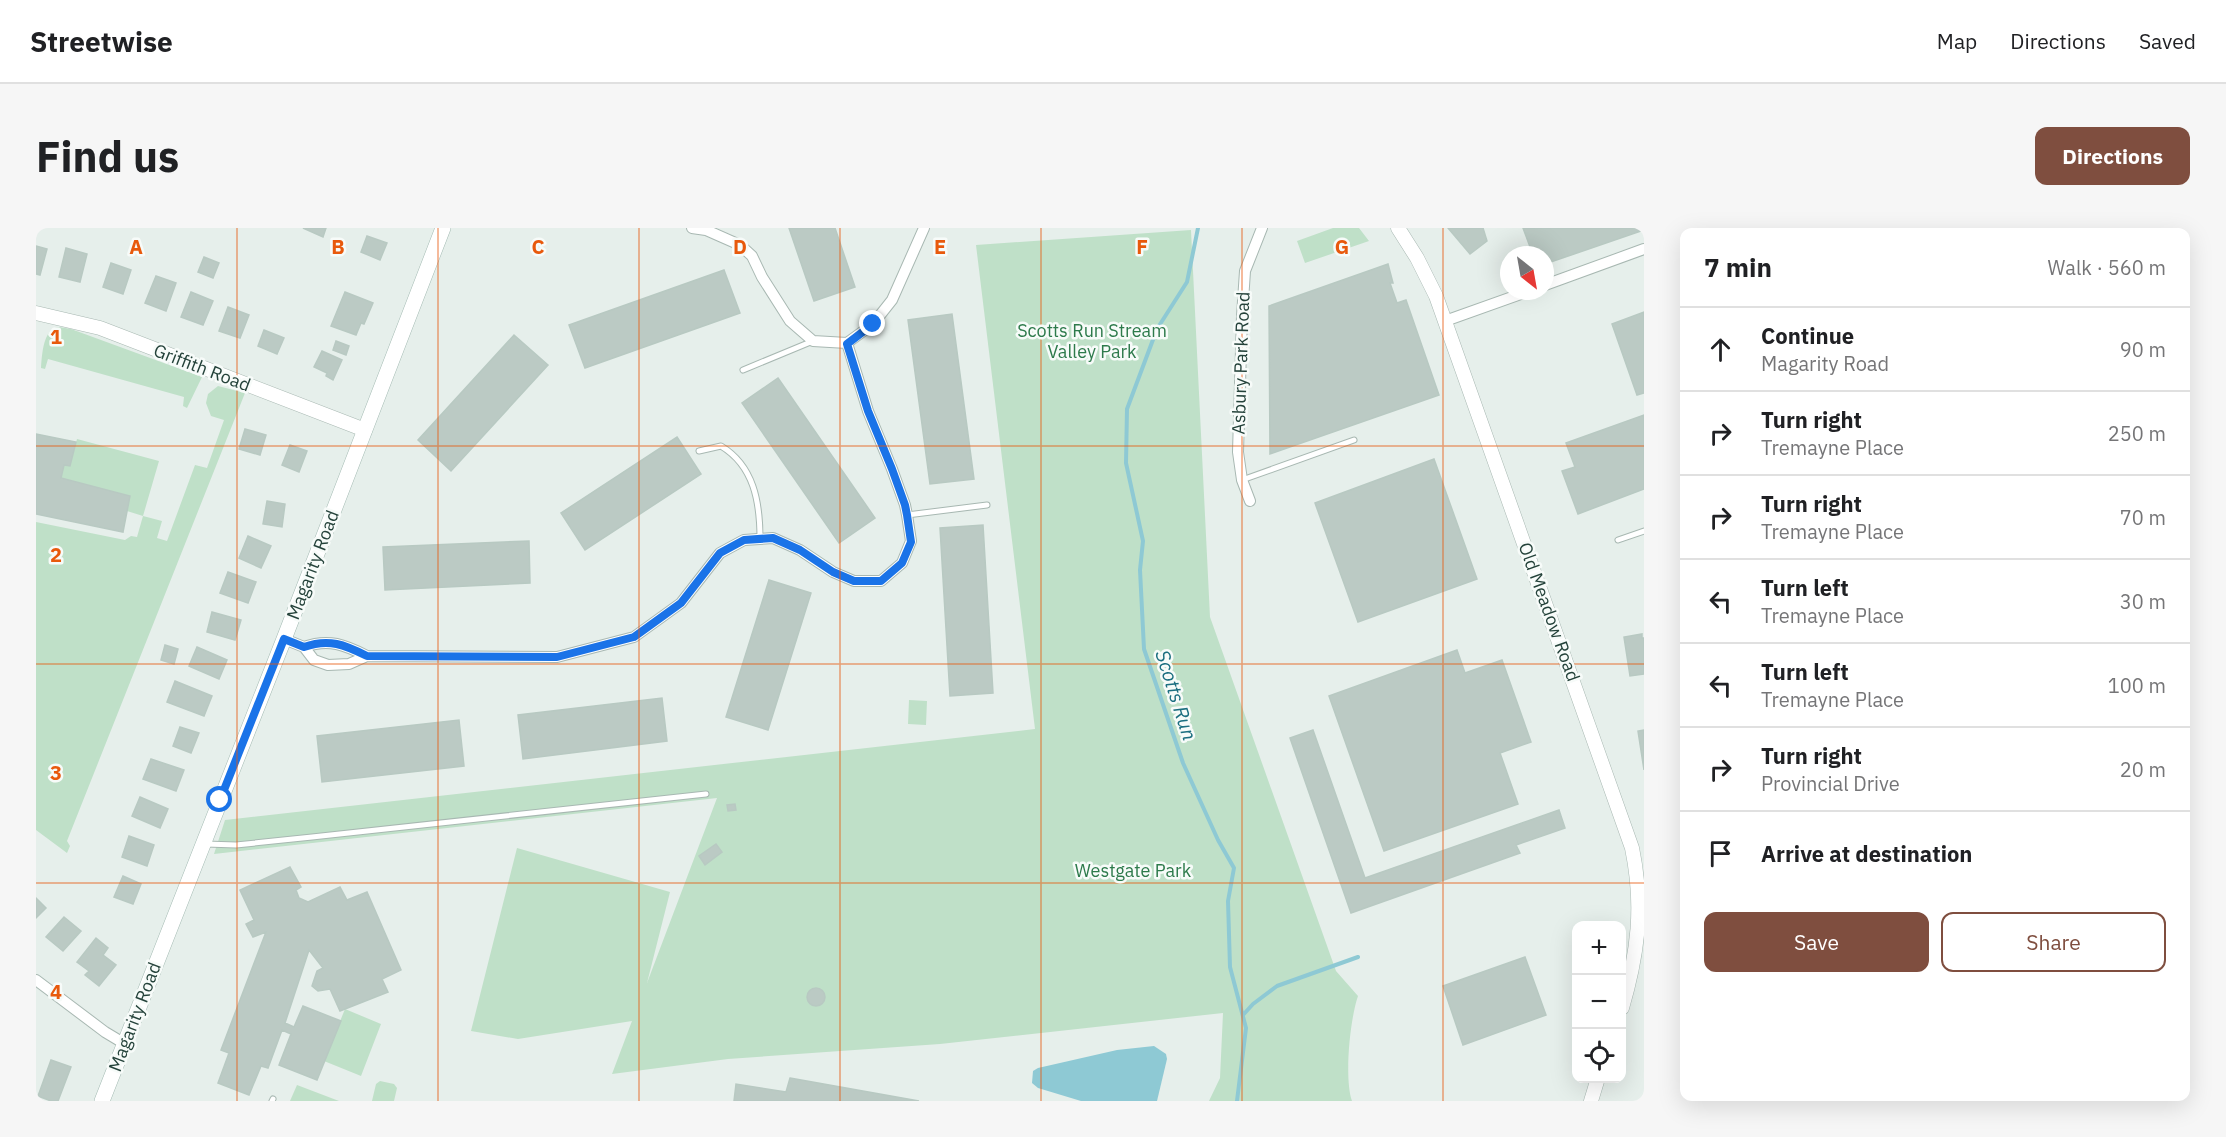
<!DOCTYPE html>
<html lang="en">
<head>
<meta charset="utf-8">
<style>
	body { margin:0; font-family:"IBM Plex Sans",sans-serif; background:#f6f6f6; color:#202124 }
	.controls { position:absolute; right:18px; bottom:18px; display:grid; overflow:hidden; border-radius:12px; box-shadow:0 6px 24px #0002 }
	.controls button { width:54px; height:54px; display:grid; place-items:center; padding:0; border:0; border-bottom:2px solid #e0e0e0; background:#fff; color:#202124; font:30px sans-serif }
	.compass { position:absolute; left:1464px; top:18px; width:54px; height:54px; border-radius:50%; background:#fff; box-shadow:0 6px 24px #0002; rotate:149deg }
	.stop { position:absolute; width:18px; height:18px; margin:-14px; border:4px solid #1a73e8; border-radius:50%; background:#fff }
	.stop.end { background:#1a73e8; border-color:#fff; box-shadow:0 2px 6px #0008 }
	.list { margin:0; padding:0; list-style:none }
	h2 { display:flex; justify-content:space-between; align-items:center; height:78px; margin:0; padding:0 24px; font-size:26px }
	h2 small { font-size:20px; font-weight:400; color:#757577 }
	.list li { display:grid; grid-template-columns:39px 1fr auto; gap:18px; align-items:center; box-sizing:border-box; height:84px; padding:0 24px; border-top:2px solid #e0e0e0 }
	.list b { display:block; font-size:22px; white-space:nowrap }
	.list p { margin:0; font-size:20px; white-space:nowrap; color:#757577 }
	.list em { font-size:20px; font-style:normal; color:#757577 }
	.actions { display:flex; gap:12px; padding:18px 24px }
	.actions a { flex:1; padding:14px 0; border:2px solid #7f4e3f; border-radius:12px; text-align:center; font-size:21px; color:#7f4e3f }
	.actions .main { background:#7f4e3f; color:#fff }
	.icon { flex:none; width:33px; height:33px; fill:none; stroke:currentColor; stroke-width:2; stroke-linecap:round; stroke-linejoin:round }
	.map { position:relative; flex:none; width:1608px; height:873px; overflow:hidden; border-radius:12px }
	header { display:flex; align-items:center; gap:36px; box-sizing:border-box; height:84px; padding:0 30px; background:#fff; border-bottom:2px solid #e0e0e0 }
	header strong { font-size:28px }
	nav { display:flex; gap:33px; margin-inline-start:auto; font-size:21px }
	.intro { display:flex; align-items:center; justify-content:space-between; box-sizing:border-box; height:144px; padding:0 36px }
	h1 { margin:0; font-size:42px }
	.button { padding:15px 27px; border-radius:12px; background:#7f4e3f; color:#fff; font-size:21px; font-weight:700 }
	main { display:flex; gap:36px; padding:0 36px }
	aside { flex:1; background:#fff; border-radius:12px; box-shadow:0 6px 24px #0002 }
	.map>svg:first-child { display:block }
</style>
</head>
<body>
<header>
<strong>Streetwise</strong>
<nav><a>Map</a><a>Directions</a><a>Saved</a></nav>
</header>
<div class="intro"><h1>Find us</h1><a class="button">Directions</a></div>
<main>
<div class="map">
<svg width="1608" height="873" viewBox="0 0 1608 873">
	<rect width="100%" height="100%" fill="#e6efeb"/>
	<!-- green -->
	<path fill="#bfe0c8" d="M1297,0h26l10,13 -64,22 -8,-22z
		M1155,2l19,387 126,354 22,25c-8,23 -14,82 -6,105h-143l11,-23 3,-65 -283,31 -212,15 -116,15 20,-53 -114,18 -47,-8 46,-183 153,44 -23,91 70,-185 -503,56 11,-34 810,-91 -59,-484z
		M23,99l12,2 131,48 -15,31 -4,-2 1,-9 -136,-38 -3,10 -4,-1c1,-13 2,-40 18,-41z
		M182,158l27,7 -178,448 3,5 -3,7 -31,-23v-308l89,18 6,-4 6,1 6,-21 -16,-5 3,-15 -69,-18 3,-13 6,1 7,-27 82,22 -16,55 19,5 -5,17 10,3 28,-76 12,3 17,-48 -13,-4 -5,-13 2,-9z
		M873,472l18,1 -1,24 -18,-1z
		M309,781l36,15 -20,52 -37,-15z
		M344,853l14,3 3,4 -3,13h-22l4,-17z
		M261,857l42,16h-49z"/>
	<!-- water -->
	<path fill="#8ec9d4" d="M1118,818l12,8 1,5 -10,42h-76l-43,-13 -6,-5 1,-12 5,-3 79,-18z"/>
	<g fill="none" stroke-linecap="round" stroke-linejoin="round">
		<!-- stream -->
		<path stroke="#8ec9d4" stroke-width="4" d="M1162,0l-11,54 -30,47 -30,80 -1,54 17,78 -3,29 4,79 39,114 35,77 16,28 -6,33 2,66 16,61 -9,73
			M1207,787l10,-11 24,-18 81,-29"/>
	</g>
	<!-- building -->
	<path fill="#bbcac4" stroke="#b8c9c2" stroke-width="1.5" d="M267,0h23l-3,9z
		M753,0h46l20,59 -41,14z
		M1412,0h35l4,13 -17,13z
		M1487,0h121v2l-99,34v-9h-12z
		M331,8l20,7 -7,17 -19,-8z
		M0,18l11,3 -7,26 -4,-1z
		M30,20l21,6 -7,28 -21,-5z
		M168,29l15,6 -6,15 -15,-6z
		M75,35l20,7 -8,24 -20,-7z
		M1352,36l5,19h-3l7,20 9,-3 33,95 -169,59 -1,-148z
		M688,42l16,43 -155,55 -16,-43z
		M120,48l20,7 -10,28 -21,-8z
		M155,64l22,9 -10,24 -22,-8z
		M309,64l28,11 -9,21 -3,-1 -5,12 -25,-9z
		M192,79l21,8 -9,23 -21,-7z
		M1608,84v81l-7,2 -25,-71z
		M916,86l22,165 -44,5 -22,-164z
		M228,102l20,8 -7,16 -19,-8z
		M478,107l34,30 -97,106 -33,-31z
		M300,113l13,5 -3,9 -13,-5z
		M286,123l20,9 -9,20 -7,-4 1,-3 -13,-6z
		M742,150l97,140 -36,25 -97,-140z
		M1608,187v74l-66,25 -16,-43 13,-4 -9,-24z
		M209,201l21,6 -6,20 -21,-6z
		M0,206l40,8 -6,24 -6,-1 -3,13 69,18 -7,36 -87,-18z
		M641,209l24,37 -116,76 -24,-37z
		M254,217l17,6 -8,21 -17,-7z
		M1398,231l43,120 -119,43 -43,-119z
		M231,273l18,3 -3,23 -19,-3z
		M947,297l10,168 -43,3 -10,-168z
		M212,308l23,10 -10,22 -22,-10z
		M493,313l1,42 -145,7 -2,-43z
		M192,344l28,10 -8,21 -28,-10z
		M733,352l42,13 -43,137 -42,-13z
		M176,384l29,8 -6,20 -28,-8z
		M1606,406v4h2v36l-14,2 -6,-39z
		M129,417l13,4 -4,15 -13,-4z
		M161,419l30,13 -8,19 -30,-13z
		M1421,422l8,23 37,-13 29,82 -31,11 18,51 -134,47 -55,-155z
		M139,453l37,15 -8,20 -37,-14z
		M626,470l5,43 -144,18 -5,-44z
		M423,492l5,46 -142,16 -5,-46z
		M144,499l19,6 -8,20 -18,-7z
		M1277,502l52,148 194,-68 6,18 -49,17 4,8 -169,60 -61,-175z
		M1608,502v40l-6,-39z
		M115,531l33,11 -8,21 -33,-12z
		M104,569l28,12 -8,19 -28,-12z
		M699,576l1,6 -8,1 -1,-6z
		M93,608l25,9 -7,21 -25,-9z
		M680,616l6,8 -17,13 -6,-9z
		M254,639l11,20 -5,3 3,8 9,4 32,-15 7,13 20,-8 34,78 -19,9 6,13 -48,19 -10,-22 -12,2 -6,-5 5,-15 6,-3 -14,-18 -24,73 9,4 9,-21 38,15 -24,59 -38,-15 12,-31 -9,-4 -14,38 -7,-2 -12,29 -31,-12 11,-30 -8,-3 45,-118 -13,5 -7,-13 8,-4 -14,-30z
		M87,648l18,8 -8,20 -19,-7z
		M0,670l10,10 -10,10z
		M28,689l17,14 -18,20 -17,-14z
		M60,710l12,10 -5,7 13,10 -17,21 -14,-11 4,-4 -12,-9z
		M1489,729l21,58 -83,30 -20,-59z
		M771 769a9 9 0 1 1 18 0a9 9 0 1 1-18 0Z
		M15,832l20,7 -13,34h-7l-13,-5z
		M754,850l129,23h-185l2,-17 50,8z"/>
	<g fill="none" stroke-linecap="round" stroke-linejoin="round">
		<!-- service casing -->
		<g stroke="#a8b8b2" stroke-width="7">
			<path id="service" d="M707,142l70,-29
				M663,223l22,-5c33,20 39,56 39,93
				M1206,252l112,-40
				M871,287l80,-10
				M1582,312l26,-9
				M170,616l30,1 76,-8 394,-43
				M236,873l1,-2"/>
		</g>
		<!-- minor casing -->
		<g stroke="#a8b8b2" stroke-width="12">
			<path id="minor" d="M656,0l14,2 34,15 12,11 10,21 28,44 23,20 34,2 26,-19 19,-24 32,-72
				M1509,57l99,-36
				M1409,93l84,-30
				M1214,273l-8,-21 -4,-28 4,-136 3,-45 17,-43
				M248,411l20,8 10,13 14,5 21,-1 18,-8 190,1 77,-20 47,-34 39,-50 24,-13 29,-2 27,12 33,22 21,9h27l21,-18 9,-22 -4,-26 -2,-10 -13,-36 -24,-58 -21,-68
				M268,419c25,-9 41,-2 63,9
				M0,752l69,52 20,12"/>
		</g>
		<!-- tertiary casing -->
		<g stroke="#a8b8b2" stroke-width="15">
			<path id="tertiary" d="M1362,0l19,30 19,38 196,552c12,58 6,105 -10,160
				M0,85l64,15 265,102
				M1555,873l7,-23"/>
		</g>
		<!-- secondary casing -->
		<g stroke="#a4bbb3" stroke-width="16">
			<path id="secondary" d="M66,873l182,-462 159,-411"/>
		</g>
		<!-- service -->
		<use href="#service" stroke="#fff" stroke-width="5"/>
		<!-- minor -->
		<use href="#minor" stroke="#fff" stroke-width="10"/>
		<!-- tertiary -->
		<use href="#tertiary" stroke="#fff" stroke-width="14"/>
		<!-- secondary -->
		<use href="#secondary" stroke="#fff" stroke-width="15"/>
	</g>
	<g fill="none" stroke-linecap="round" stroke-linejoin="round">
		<!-- route -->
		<path stroke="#1a73e8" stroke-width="8" d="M184,572l64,-161 20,8c25,-9 41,-2 63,9l190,1 77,-20 47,-34 39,-50 24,-13 29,-2 27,12 33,22 21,9h27l21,-18 9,-21 -4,-27 -2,-10 -13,-36 -24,-58 -21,-67 26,-20"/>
	</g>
	<!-- grid -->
	<path fill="none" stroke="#e8590c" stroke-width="1.5" stroke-opacity="0.55" d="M201,0v873M402,0v873M603,0v873M804,0v873M1005,0v873M1206,0v873M1407,0v873M0,218h1608M0,436h1608M0,655h1608"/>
	<g text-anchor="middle" stroke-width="5" stroke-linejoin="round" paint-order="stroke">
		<!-- park labels -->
		<g font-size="18" fill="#2d7a4b" stroke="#f7fbf9">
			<text x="1056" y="109">Scotts Run Stream<tspan x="1056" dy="21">Valley Park</tspan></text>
			<text x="1097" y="649">Westgate Park</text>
		</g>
		<!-- street labels -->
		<g font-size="18" fill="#24423a" stroke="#f7fbf9">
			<text transform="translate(1205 135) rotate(-88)" y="6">Asbury Park Road</text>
			<text transform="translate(166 140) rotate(21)" y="6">Griffith Road</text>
			<text transform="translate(277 337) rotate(-69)" y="6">Magarity Road</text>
			<text transform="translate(1513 384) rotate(70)" y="6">Old Meadow Road</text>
			<text transform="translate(99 789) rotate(-69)" y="6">Magarity Road</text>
		</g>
		<!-- water labels -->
		<g font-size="20" font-style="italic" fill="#1c6f80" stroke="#f7fbf9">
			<text transform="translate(1140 467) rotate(72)" y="7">Scotts Run</text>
		</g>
	</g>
	<g font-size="20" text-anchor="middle" font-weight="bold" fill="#e8590c" stroke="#f7fbf9" stroke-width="5" stroke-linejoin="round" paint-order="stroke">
		<text x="100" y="26">A</text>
		<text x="302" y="26">B</text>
		<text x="502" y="26">C</text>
		<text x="704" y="26">D</text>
		<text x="904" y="26">E</text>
		<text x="1106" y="26">F</text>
		<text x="1306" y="26">G</text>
		<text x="20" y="116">1</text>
		<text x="20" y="334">2</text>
		<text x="20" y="552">3</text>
		<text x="20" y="771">4</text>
	</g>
</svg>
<div class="controls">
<button>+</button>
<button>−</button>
<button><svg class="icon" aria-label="locate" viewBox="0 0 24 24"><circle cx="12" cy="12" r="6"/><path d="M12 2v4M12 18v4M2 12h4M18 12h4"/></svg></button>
</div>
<svg class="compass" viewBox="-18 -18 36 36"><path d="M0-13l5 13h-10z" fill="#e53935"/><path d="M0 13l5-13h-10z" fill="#757577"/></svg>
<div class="stop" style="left:184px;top:572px"></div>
<div class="stop end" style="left:837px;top:96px"></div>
</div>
<aside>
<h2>7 min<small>Walk · 560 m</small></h2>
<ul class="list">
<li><svg class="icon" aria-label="ahead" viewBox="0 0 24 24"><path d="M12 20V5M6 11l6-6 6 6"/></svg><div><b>Continue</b><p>Magarity Road</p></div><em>90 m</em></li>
<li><svg class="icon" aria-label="right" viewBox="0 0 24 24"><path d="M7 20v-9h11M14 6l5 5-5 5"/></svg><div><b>Turn right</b><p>Tremayne Place</p></div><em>250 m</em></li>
<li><svg class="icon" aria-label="right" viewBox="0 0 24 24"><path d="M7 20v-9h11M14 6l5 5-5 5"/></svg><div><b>Turn right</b><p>Tremayne Place</p></div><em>70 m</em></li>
<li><svg class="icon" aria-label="left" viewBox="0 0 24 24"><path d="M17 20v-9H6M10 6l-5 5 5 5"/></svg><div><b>Turn left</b><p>Tremayne Place</p></div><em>30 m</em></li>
<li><svg class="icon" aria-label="left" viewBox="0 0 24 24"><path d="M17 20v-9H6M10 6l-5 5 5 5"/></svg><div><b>Turn left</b><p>Tremayne Place</p></div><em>100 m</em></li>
<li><svg class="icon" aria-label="right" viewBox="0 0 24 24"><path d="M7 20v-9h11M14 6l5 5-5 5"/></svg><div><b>Turn right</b><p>Provincial Drive</p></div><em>20 m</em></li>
<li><svg class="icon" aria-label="arrive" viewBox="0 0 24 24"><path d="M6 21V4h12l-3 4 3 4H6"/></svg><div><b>Arrive at destination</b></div></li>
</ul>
<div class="actions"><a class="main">Save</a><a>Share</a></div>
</aside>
</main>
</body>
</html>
